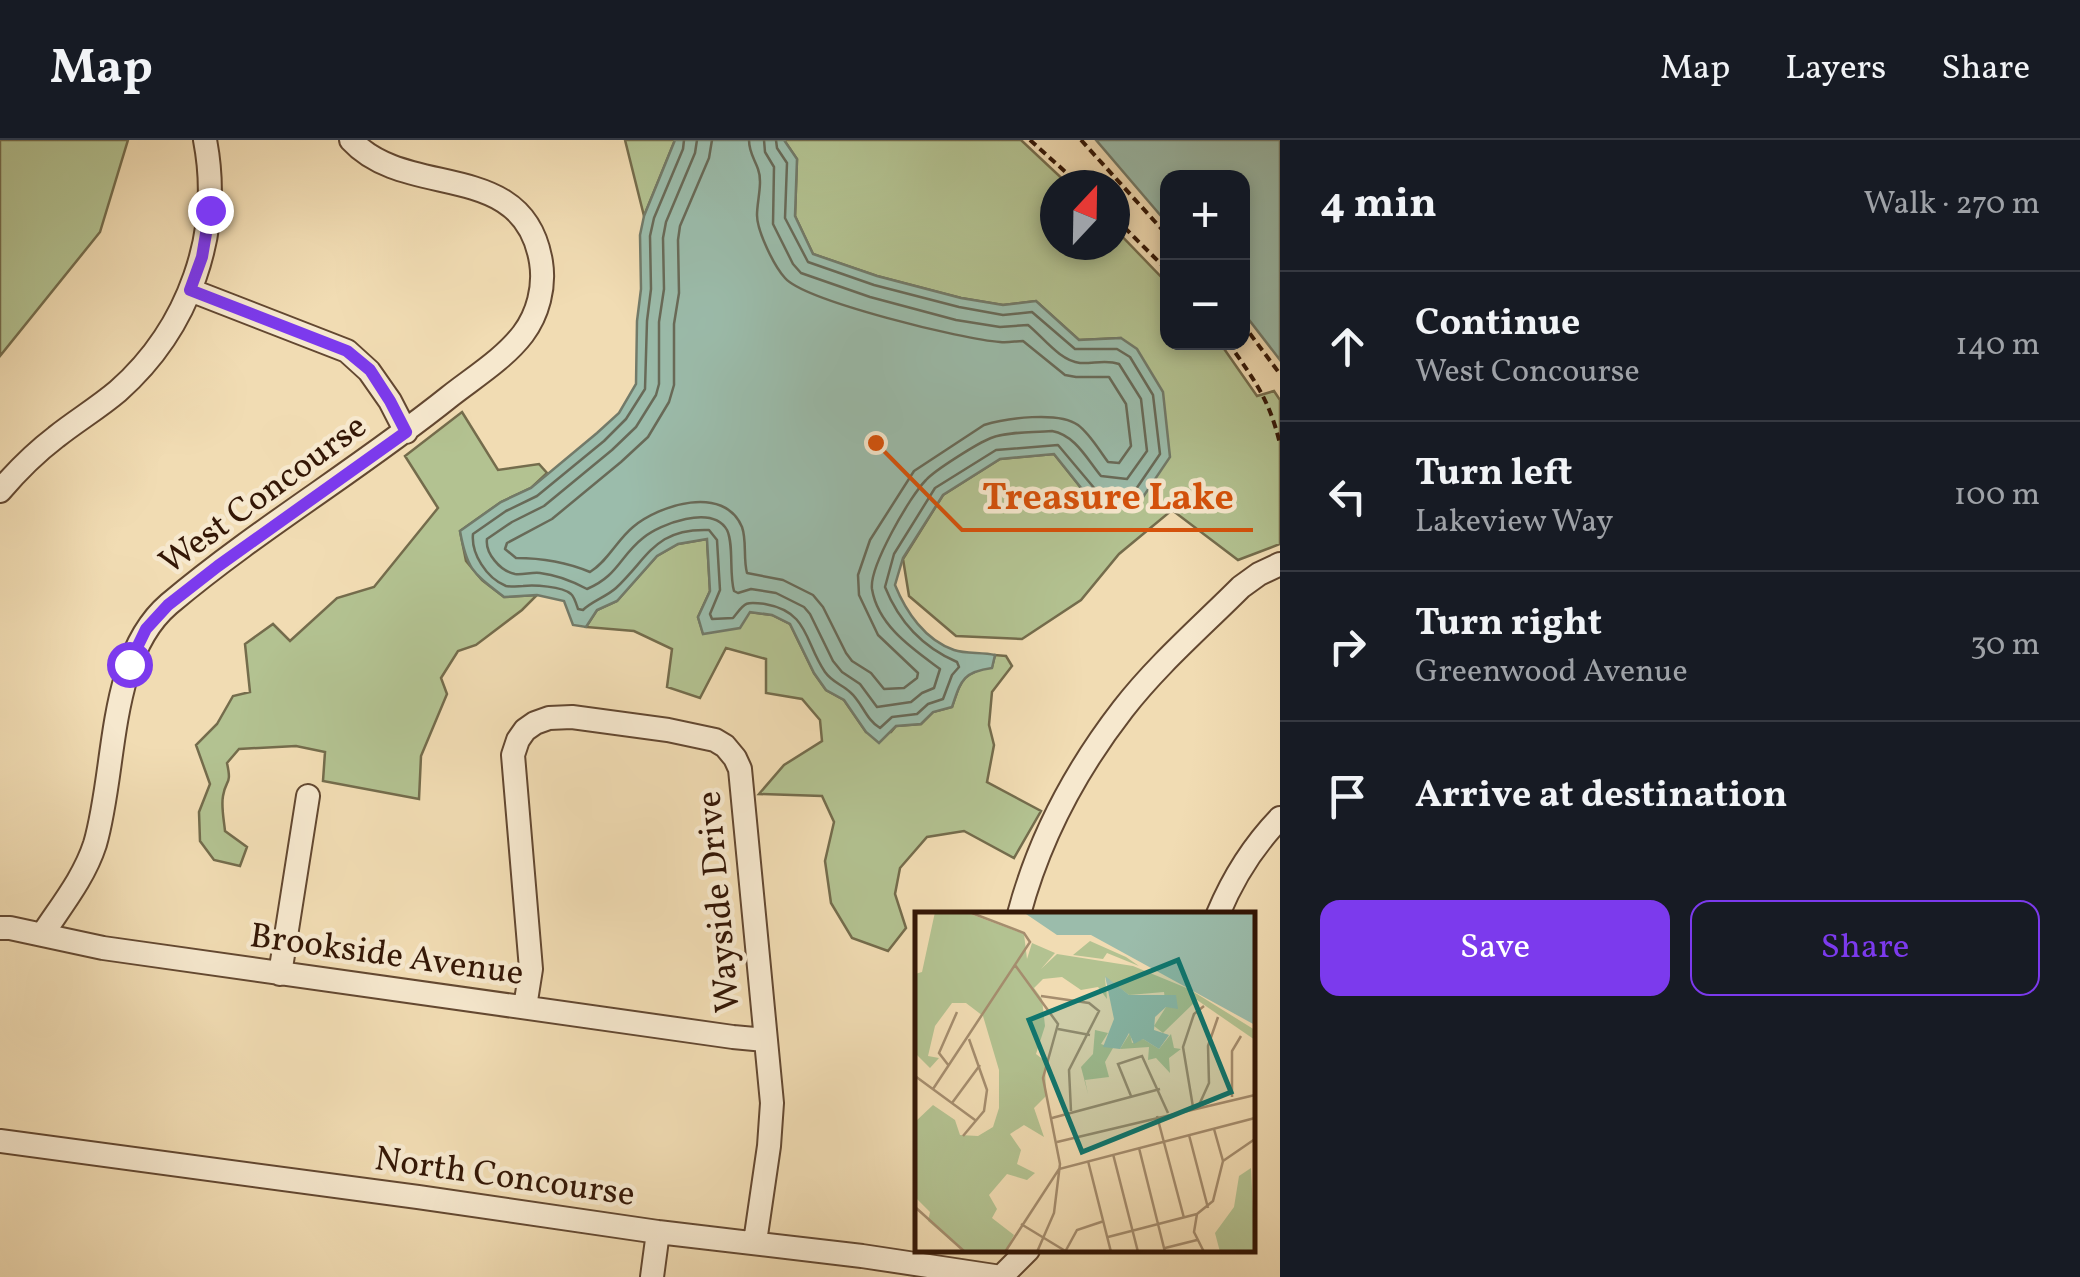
<!DOCTYPE html>
<html lang="en">
<head>
<meta charset="utf-8">
<style>
	body { margin:0; font-family:Vollkorn,serif; background:#242831; color:#f1f3f6 }
	.controls { position:absolute; right:30px; top:30px; display:grid; overflow:hidden; border-radius:20px; box-shadow:0 5px 15px #0003 }
	.controls button { width:90px; height:90px; display:grid; place-items:center; padding:0; border:0; border-bottom:2px solid #363941; background:#171b24; color:#f1f3f6; font:50px sans-serif }
	.compass { position:absolute; left:1040px; top:30px; width:90px; height:90px; border-radius:50%; background:#171b24; box-shadow:0 5px 15px #0003; rotate:22deg }
	.stop { position:absolute; width:30px; height:30px; margin:-22px; border:8px solid #7c3aed; border-radius:50%; background:#fff }
	.stop.end { background:#7c3aed; border-color:#fff; box-shadow:0 2px 10px #0008 }
	.list { margin:0; padding:0; list-style:none }
	h2 { display:flex; justify-content:space-between; align-items:center; height:130px; margin:0; padding:0 40px; font-size:42px }
	h2 small { font-size:32px; font-weight:400; color:#9ea1a6 }
	.list li { display:grid; grid-template-columns:65px 1fr auto; gap:30px; align-items:center; box-sizing:border-box; height:150px; padding:0 40px; border-top:2px solid #363941 }
	.list b { display:block; font-size:38px; white-space:nowrap }
	.list p { margin:0; font-size:32px; white-space:nowrap; color:#9ea1a6 }
	.list em { font-size:32px; font-style:normal; color:#9ea1a6 }
	.actions { display:flex; gap:20px; padding:30px 40px }
	.actions a { flex:1; padding:22px 0; border:2px solid #7c3aed; border-radius:20px; text-align:center; font-size:35px; color:#7c3aed }
	.actions .main { background:#7c3aed; color:#fff }
	.icon { flex:none; width:55px; height:55px; fill:none; stroke:currentColor; stroke-width:2; stroke-linecap:round; stroke-linejoin:round }
	.map { position:relative; flex:none; width:1280px; height:1137px; overflow:hidden }
	header { display:flex; align-items:center; gap:60px; box-sizing:border-box; height:140px; padding:0 50px; background:#171b24; border-bottom:2px solid #363941 }
	header strong { font-size:48px }
	nav { display:flex; gap:55px; margin-inline-start:auto; font-size:35px }
	main { display:flex }
	aside { flex:1; background:#171b24 }
	.map>svg:first-child { display:block }
</style>
</head>
<body>
<header>
<strong>Map</strong>
<nav><a>Map</a><a>Layers</a><a>Share</a></nav>
</header>
<main>
<div class="map">
<svg width="1280" height="1137" viewBox="0 0 1280 1137">
	<rect width="100%" height="100%" fill="#f1dcb3"/>
	<filter id="stains"><feTurbulence type="fractalNoise" baseFrequency=".002" numOctaves="4"/><feColorMatrix values="0 0 0 0 .2 0 0 0 0 .09 0 0 0 0 .02 0 0 0 .5 -.17"/></filter>
	<radialGradient id="worn" r=".72"><stop offset=".6" stop-color="#630" stop-opacity="0"/><stop offset="1" stop-color="#630" stop-opacity=".3"/></radialGradient>
	<!-- green -->
	<path fill="#b3c291" stroke="#746c4c" stroke-width="2.5" d="M0,0h128l-28,92 -100,124z
		M625,0h50l-31,76z
		M784,0h237l48,45h-14v60h60v-16l52,54 1,59 52,1 37,53 17,-5 6,9v144l-42,16 -66,-50 -53,44 -38,46 -59,39 -66,-3 -47,-40 -6,-37 40,-64 57,-36 54,-5 36,45 30,-161 -41,2 -43,-39 -33,4 -42,-7 -84,-22 -64,-22 -18,-38 2,-57z
		M462,272l36,58 41,-6 8,9 -16,15 -30,14 -41,29 6,30 16,19 22,17 33,-2 -15,15 -46,35 -18,6 -17,27 6,16 -26,62 -2,43 -96,-18 2,-29 -29,-6 -57,3 -12,14c5,23 -1,15 -4,33 -2,11 1,24 2,35l22,16 -7,19 -26,-6 -14,-19 -1,-29 11,-28 -14,-39 21,-21 16,-28 17,-4 -5,-48 28,-20 17,17 47,-43 37,-11 64,-79 -33,-52z
		M707,399l3,52 -12,26 5,16 16,-3 30,-18 23,3 18,9 24,49 12,17 18,10 22,32h25l5,-6 25,-2 12,-12 19,-5c9,-26 10,-35 40,-40l3,-12 11,1 6,10 -20,26 -3,33 5,20 -7,37 54,29 -27,47 -50,-27 -37,6 -27,31 -5,26 11,34 -18,23 -36,-13 -21,-35 -6,-42 9,-39 -12,-26 -63,-2 25,-29 38,-24 -2,-21 -18,-21 -36,-6v-34l-40,-11 -26,50 -33,-11 5,-38 -38,-18 -48,-4 11,-17 20,-9 40,-45 21,-12z"/>
	<!-- water -->
	<path fill="#9bbcab" stroke="#727a69" stroke-width="2.5" d="M675,0h109l13,19 -2,57 18,38 64,22 84,22 42,7 33,-4 43,39 42,-2 16,11 26,43 7,65 -31,46 -49,-4 -36,-45 -54,5 -57,36 -40,63 -8,27c11,27 30,55 59,65 12,4 28,2 41,5l-3,13c-30,4 -31,13 -40,39l-19,5 -12,12 -25,2 -17,17 -13,-11 -22,-32 -18,-10 -12,-17 -24,-49 -18,-9 -22,-3 -10,16 -37,6 -5,-17 12,-26 -3,-52 -29,5 -21,12 -40,45 -20,9 -11,17 -13,-2 -9,-24 -27,-6 -33,2c-31,-24 -37,-27 -44,-66l41,-29 30,-14 66,-55 22,-20 17,-29 1,-63 4,-32 -1,-54 4,-19z
		M1096,0h184v220l-37,-48 -1,-134h-74l-1,45z"/>
	<g fill="none" stroke-linecap="round" stroke-linejoin="round">
		<!-- shore -->
		<path stroke="#686a58" stroke-width="2.5" d="M684,0l-1,9 -29,69 -4,18 1,53 -4,32 -2,68 -19,30 -22,22 -67,55 -31,15 -33,23c-2,19 13,44 33,52 3,1 14,0 17,0 11,-1 39,0 48,8 3,2 6,12 7,15l5,1c9,-9 23,-13 33,-22 33,-31 39,-60 93,-58l8,10 3,50 -10,24 2,5 21,-1c12,-15 11,-17 32,-14 44,8 39,37 60,68 7,10 16,12 25,20 12,10 16,28 30,36l12,-11 25,-3 11,-10 15,-5 9,-24 7,-8 -2,-5c-35,-15 -58,-40 -72,-75l9,-33 41,-66 61,-38 62,-5 37,44 39,3 26,-38 -7,-59 -23,-38 -13,-8h-42l-43,-37 -29,3 -44,-8 -85,-22 -66,-23 -23,-44 2,-55 -10,-15 -1,-8
			M697,0l-2,13 -29,69 -3,16 1,51 -5,33v62l-3,11 -20,32 -24,23 -68,56 -32,16 -25,17c-2,14 13,32 28,35 8,1 17,-2 25,-1 18,2 32,8 47,16 31,-13 33,-33 56,-51 17,-14 69,-34 84,-8 7,14 2,44 7,61l4,2 13,-4 25,4 28,14 6,7 23,47 9,11 18,12 17,23 34,-5 11,-9 12,-5 6,-19c-27,-20 -62,-43 -68,-80 -3,-22 38,-93 54,-109 9,-10 52,-37 65,-42 18,-7 43,-5 61,-7 23,4 35,28 49,45l26,3 20,-28 -6,-52 -22,-35c-13,-5 -26,0 -39,-1 -20,-2 -37,-26 -52,-38l-28,2 -44,-7 -86,-23 -69,-24 -8,-9 -20,-40 1,-57 -9,-15 -1,-12
			M712,0l-3,18 -29,68 -2,14 1,53 -5,31v61l-5,17 -21,35 -27,25 -69,57 -45,24 -2,6 11,9c27,0 50,4 74,14 18,-11 27,-32 43,-45 26,-22 91,-43 109,0 5,14 1,31 5,46l36,7 30,15 10,12 23,46 6,8 19,12 13,16 20,-1 13,-10 1,-5 -40,-38 -19,-40 -1,-20 12,-35 44,-69 70,-46c22,-7 75,-14 94,0 12,9 21,25 30,37l11,1 12,-17 -5,-42 -17,-27h-33l-11,-2 -42,-34c-7,0 -15,2 -23,1 -35,-2 -195,-41 -215,-64 -11,-12 -28,-47 -28,-63 0,-14 6,-33 1,-46 -4,-11 -9,-17 -9,-29"/>
		<!-- street casing -->
		<g stroke="#634831" stroke-width="26">
			<path id="street" d="M190,150l157,61 22,20 21,30 16,31
				M0,351c17,-20 35,-38 56,-54 20,-16 42,-29 62,-46 71,-63 105,-158 87,-251
				M1019,774c20,-75 56,-143 104,-205 34,-44 78,-82 118,-122l18,-13 21,-10
				M1218,774c15,-36 35,-68 62,-96
				M0,788h10l93,20 630,89 32,3
				M42,795c19,-29 42,-57 53,-91 22,-75 12,-187 74,-240 89,-75 189,-134 280,-207 24,-19 55,-38 74,-63 15,-20 22,-47 18,-72 -17,-105 -134,-61 -190,-122
				M280,834l28,-178
				M525,867l6,-38 -18,-214 5,-15 7,-10 10,-7 14,-5 23,-1 96,13 47,10 10,6 10,12 5,11 32,334 -3,43 -14,96
				M0,1001l418,56 240,35 204,24 139,21
				M652,1137l6,-45
				M1001,1137l27,-27"/>
		</g>
		<!-- path -->
		<path stroke="#341706" stroke-width="4" stroke-dasharray="8 5" stroke-linecap="butt" d="M1030,0l50,45
			M1081,0l87,96
			M1115,78l53,53
			M1242,183l38,51
			M1228,202c26,38 41,56 52,102"/>
		<!-- street -->
		<use href="#street" stroke="#f6e8ce" stroke-width="22"/>
	</g>
	<g fill="none" stroke-linecap="round" stroke-linejoin="round">
		<!-- route -->
		<path stroke="#7c3aed" stroke-width="12" d="M129,524l17,-35 22,-24 50,-39 188,-134 -16,-31 -20,-31 -23,-19 -157,-61 12,-33 8,-47"/>
	</g>
	<g text-anchor="middle" stroke-width="9" stroke-linejoin="round" paint-order="stroke">
		<!-- street labels -->
		<g font-size="35" fill="#341706" stroke="#f6e8ce">
			<text transform="translate(262 353) rotate(-36)" y="12">West Concourse</text>
			<text transform="translate(717 762) rotate(-95)" y="12">Wayside Drive</text>
			<text transform="translate(387 813) rotate(8)" y="12">Brookside Avenue</text>
			<text transform="translate(505 1035) rotate(8)" y="12">North Concourse</text>
		</g>
	</g>
	<!-- overview -->
	<g transform="translate(915 772)">
		<rect width="340" height="340" fill="#f1dcb3"/>
		<path d="M20,0h30l59,22 3,25 5,-16 23,10 -14,16 16,-15 76,12 56,23 66,41v10l-58,-40 -34,33 -9,-7 12,-19 -2,-15 -35,3 -24,-18 2,22 -9,-12 -17,3 -19,-13 -19,2 -9,9 8,11 3,27 -9,28 9,7 1,35 -12,12 10,29 -20,-12 -14,9 11,16 -4,14 18,9 -8,7 -20,-6 -18,21 8,14 -5,9 22,17 -9,17h-41l-36,-31 2,-9 -15,-15v-75l18,-17 22,15 5,15 18,1 15,-9 6,-19v-38l-16,-54 -17,-13h-14l-17,23 -7,30 11,2 -9,10 -15,-15v-79l7,-2zM175,29l36,16 13,9 -32,-13 -4,6 -30,-4zM180,118l13,3 -7,11 12,4 -8,14 4,15 -24,3 3,14 -7,-27 12,-13zM215,121l2,10 11,-4 16,10 12,-15 3,14 7,1 -12,9 1,15 -14,-15 -8,2 1,-13 -29,2zM336,256l4,84h-35l-5,-19 19,-26 5,-31z" fill="#b3c291"/>
		<path d="M108,0h232v113l-164,-90h-34zM190,64l24,19h47l2,14 -12,-2 -11,10 -1,13 15,5 -10,14 -16,-10 -9,5 -5,-11 -9,16 -17,-2 11,-28z" fill="#9bbcab"/>
		<path fill="none" stroke="#a58d6e" stroke-width="2.5" d="M100,53l43,59 -15,54 17,86 -6,49 -17,39M126,84l48,7 10,8 -30,59 2,41M143,117l32,6M34,154l-10,-13 18,-41M0,164l60,44M18,177l97,-147 -6,-9 -55,-21M216,184l-13,-32 24,-8 26,57M317,185v-46l9,-15M37,191l28,-38M284,193l10,-22 -1,-37 10,-29M278,195l-10,-60 11,-33 10,-8M242,204l27,102M137,206l108,-29M299,217l9,32M274,223l19,73M48,224l21,-25 3,-21 -18,-51M142,230l198,-47M224,236l26,104M198,242l25,98M173,249l23,91M0,295l50,45M106,312l46,28M193,325l89,-23M250,336l32,-8M90,340l54,-83 196,-51M150,340l12,-22 27,-9M289,340l-10,-20 3,-18 16,-13 10,-40 32,-22"/>
		<path fill="#0f766e" fill-opacity="0.15" stroke="#0f766e" stroke-width="5" d="M263,48l53,132 -149,60 -53,-132z"/>
		<rect width="340" height="340" fill="none" stroke="#341706" stroke-width="5"/>
	</g>
	<!-- callouts -->
	<path fill="none" stroke="#d6520b" stroke-width="4" d="M876 303L962 390H1253"/>
	<circle fill="#d6520b" stroke="#f6e8ce" stroke-width="4" cx="876" cy="303" r="10"/>
	<g font-size="38" text-anchor="middle" font-weight="bold" fill="#d6520b" stroke="#f6e8ce" stroke-width="9" stroke-linejoin="round" paint-order="stroke">
		<text x="1108" y="369">Treasure Lake</text>
	</g>
	<rect width="100%" height="100%" filter="url(#stains)"/>
	<rect width="100%" height="100%" fill="url(#worn)"/>
</svg>
<div class="controls">
<button>+</button>
<button>−</button>
</div>
<svg class="compass" viewBox="-18 -18 36 36"><path d="M0-13l5 13h-10z" fill="#e53935"/><path d="M0 13l5-13h-10z" fill="#9ea1a6"/></svg>
<div class="stop" style="left:129px;top:524px"></div>
<div class="stop end" style="left:210px;top:70px"></div>
</div>
<aside>
<h2>4 min<small>Walk · 270 m</small></h2>
<ul class="list">
<li><svg class="icon" aria-label="ahead" viewBox="0 0 24 24"><path d="M12 20V5M6 11l6-6 6 6"/></svg><div><b>Continue</b><p>West Concourse</p></div><em>140 m</em></li>
<li><svg class="icon" aria-label="left" viewBox="0 0 24 24"><path d="M17 20v-9H6M10 6l-5 5 5 5"/></svg><div><b>Turn left</b><p>Lakeview Way</p></div><em>100 m</em></li>
<li><svg class="icon" aria-label="right" viewBox="0 0 24 24"><path d="M7 20v-9h11M14 6l5 5-5 5"/></svg><div><b>Turn right</b><p>Greenwood Avenue</p></div><em>30 m</em></li>
<li><svg class="icon" aria-label="arrive" viewBox="0 0 24 24"><path d="M6 21V4h12l-3 4 3 4H6"/></svg><div><b>Arrive at destination</b></div></li>
</ul>
<div class="actions"><a class="main">Save</a><a>Share</a></div>
</aside>
</main>
</body>
</html>
